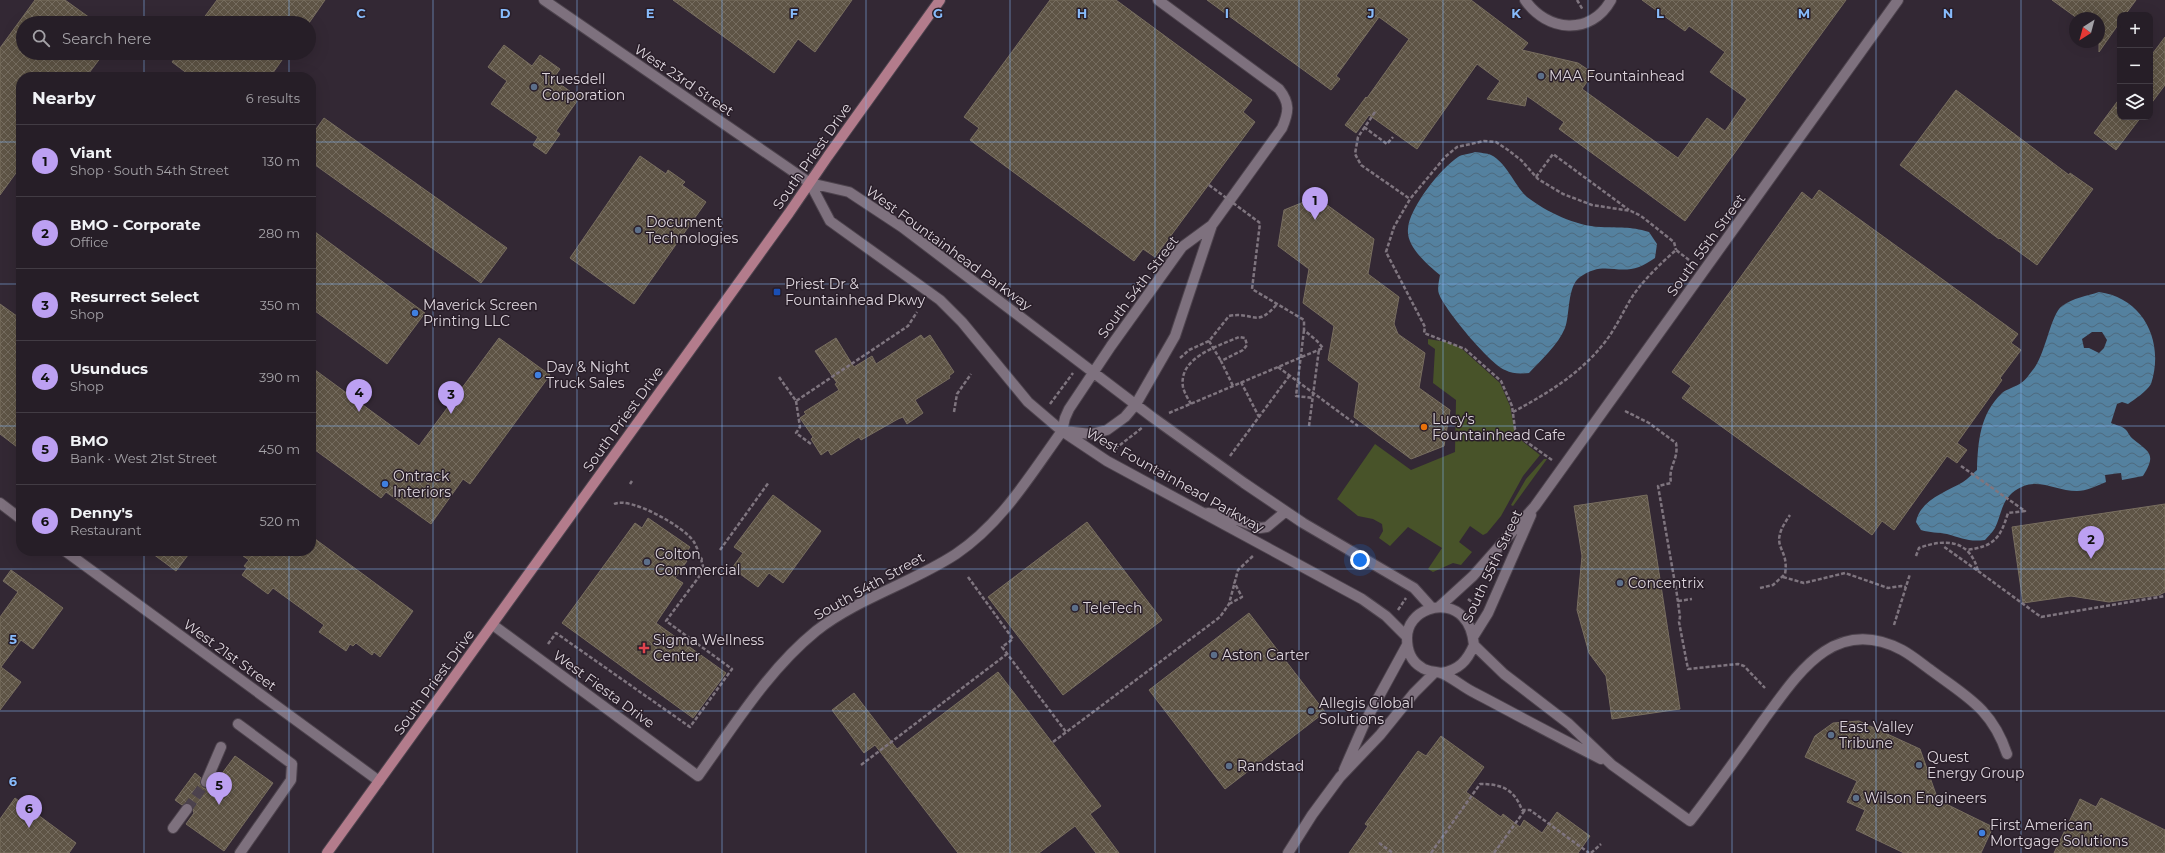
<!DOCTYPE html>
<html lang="en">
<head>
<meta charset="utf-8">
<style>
	body { margin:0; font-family:Montserrat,sans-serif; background:#2e272f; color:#f1f3f6 }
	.controls { position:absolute; right:12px; top:12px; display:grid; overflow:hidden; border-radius:8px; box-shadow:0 4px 16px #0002 }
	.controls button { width:36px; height:36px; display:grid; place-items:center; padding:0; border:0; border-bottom:1px solid #423c44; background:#261e27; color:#f1f3f6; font:20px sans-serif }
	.compass { position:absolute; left:2069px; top:12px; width:36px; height:36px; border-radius:50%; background:#261e27; box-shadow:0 4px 16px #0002; rotate:216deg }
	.you { position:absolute; left:1360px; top:560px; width:14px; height:14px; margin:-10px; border:3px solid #fff; border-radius:50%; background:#1a73e8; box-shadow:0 0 0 6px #1a73e833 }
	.badge { display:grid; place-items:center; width:26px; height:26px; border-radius:50%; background:#bca0f2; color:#111; font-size:13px; font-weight:700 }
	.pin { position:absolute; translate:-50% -33px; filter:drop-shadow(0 1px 2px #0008) }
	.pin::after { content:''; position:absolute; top:21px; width:14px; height:12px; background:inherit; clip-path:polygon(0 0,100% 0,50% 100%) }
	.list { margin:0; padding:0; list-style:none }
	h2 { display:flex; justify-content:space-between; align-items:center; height:52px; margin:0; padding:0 16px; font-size:17px }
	h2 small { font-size:13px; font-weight:400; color:#a4a2a7 }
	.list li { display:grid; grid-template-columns:26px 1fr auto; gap:12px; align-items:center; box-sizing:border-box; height:72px; padding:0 16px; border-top:1px solid #423c44 }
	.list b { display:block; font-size:15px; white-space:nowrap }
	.list p { margin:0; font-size:13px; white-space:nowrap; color:#a4a2a7 }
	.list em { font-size:13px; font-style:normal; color:#a4a2a7 }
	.icon { flex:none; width:22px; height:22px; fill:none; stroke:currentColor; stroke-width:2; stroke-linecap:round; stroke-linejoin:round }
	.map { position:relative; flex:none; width:2165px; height:853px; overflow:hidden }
	.search { position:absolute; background:#261e27; box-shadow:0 4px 16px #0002; left:16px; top:16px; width:300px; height:44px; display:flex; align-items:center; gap:10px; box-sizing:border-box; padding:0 14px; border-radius:22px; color:#a4a2a7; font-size:15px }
	.panel { position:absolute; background:#261e27; box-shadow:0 4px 16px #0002; left:16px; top:72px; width:300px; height:484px; border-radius:16px }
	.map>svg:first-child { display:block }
</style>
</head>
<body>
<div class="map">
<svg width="2165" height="853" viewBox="0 0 2165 853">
	<defs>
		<pattern id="water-waves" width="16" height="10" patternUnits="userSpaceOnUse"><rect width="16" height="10" fill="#54819f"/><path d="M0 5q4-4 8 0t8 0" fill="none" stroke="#4e6a7e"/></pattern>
		<pattern id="building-cross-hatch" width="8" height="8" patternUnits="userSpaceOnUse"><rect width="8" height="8" fill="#5e5445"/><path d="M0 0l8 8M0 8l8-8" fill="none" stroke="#756c5f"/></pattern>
	</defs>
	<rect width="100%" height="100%" fill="#332834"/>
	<!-- grass -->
	<path fill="#485329" d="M1428,339l19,3 14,6 39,35 10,23 5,26 7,9 18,14 -17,21 -22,40 -14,17 -4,2 -13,-9 -11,16 13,10 -11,13 -8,-2 -20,9 -5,-3 14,-21 -34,-21 -18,19 -11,-8 4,-7 -1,-7 -9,-5 -15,-3 -21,-17 38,-55 36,26 44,-18 1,-52 -23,-17 2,-34 -7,-5z
		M1544,459h3l-34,47 -2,-1 15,-26z"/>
	<!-- water -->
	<path fill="url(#water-waves)" fill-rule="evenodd" d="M1475,152c5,1 12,1 16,3 16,8 23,30 36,42 20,15 48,29 74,30 19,1 28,-1 48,5l8,12 -2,14c-5,3 -11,7 -16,9 -23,8 -35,-7 -59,10 -13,9 -10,39 -15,51 -7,17 -24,32 -36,45 -9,1 -16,1 -24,-3 -16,-7 -60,-60 -66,-76 -2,-5 0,-13 1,-19 -12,-10 -34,-28 -32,-46 1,-21 33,-61 50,-72 4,-3 12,-3 17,-5z
		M2099,292c44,6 66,49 52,92 -5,8 -16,15 -23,20l-6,-2 -5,2 -6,19c4,2 11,3 14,6 3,2 4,7 8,10 16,13 24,15 10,37l-21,4 -1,-7 -16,2 1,7c-9,4 -20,9 -29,9 -24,0 -42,-17 -65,2 -11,10 -11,23 -17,35 -3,5 -7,8 -10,12 -17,2 -23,-2 -38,-6 -9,-2 -17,-1 -26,-4l-5,-8c4,-22 30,-30 47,-40 5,-3 10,-9 14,-12 1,-29 3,-56 25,-77 5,-4 13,-6 19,-10 5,-3 10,-11 14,-16 11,-16 16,-53 27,-61 11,-8 25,-10 37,-14zM2092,332h10l5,8 -3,8 -5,5 -10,-5h-5l-2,-9z"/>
	<!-- building -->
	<path fill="url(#building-cross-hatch)" stroke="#786e5f" d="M35,0h30l32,23h-74v30h81l-18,24h-65v89l-21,29v-147z
		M217,0h108l-16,23h-109z
		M673,0h179l-37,52 -17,-13 -24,34z
		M1050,0h66l136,100 -9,12 12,10 -100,135 -12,-8 -9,12 -164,-121 9,-12 -15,-11z
		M1207,0h264l57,43 -6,7 56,13 15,10 -11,16 96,69 29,-40 18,13 22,-32 -37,-27 15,-20 -36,-26 -4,5 -43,-31h204l-161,221 -126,-92 5,-7 -37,-26 -2,10 -38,-7 13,-18 -23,-17 -60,85 -48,-34 -13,18 -11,-8 21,-28 1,1 42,-59 -30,-22 -43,59 4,3 -9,11z
		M2052,0h84l-11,15h-5v7l-21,30v-34h-22z
		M2165,37v48l-15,20v-48z
		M504,45l28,21 8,-11 20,14 -7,10 18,13 11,2 -26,37 4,3 -14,20 -13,-9 5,-8 -47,-33 16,-23 -19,-14z
		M179,53h108l-17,24h-78l-20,-15z
		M1956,90l113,85 1,-2 23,16 -56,76 -37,-27 -1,1 -99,-74z
		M2120,98v19h21l-25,33 -22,-17z
		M324,118l183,130 -26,35 -170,-121v-26z
		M640,156l26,18 2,-4 17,12 -3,3 24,17 -72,102 -64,-46z
		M1819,190l199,144 -7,9 10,7 -21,28 2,2 -45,63 10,7 -10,13 -10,-7 -53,74 -12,-9 -10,14 -190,-137 9,-12 -19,-14 130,-180 10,8z
		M1316,197l58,42 -6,35 31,23 -5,27 4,10 27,19 -6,35 31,22 -6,36 -33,13 -57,-42 5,-34 -31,-23 6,-34 -31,-23 6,-34 -31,-23 6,-36z
		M311,229l114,84 -38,51 -76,-56z
		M0,304l21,15v131l-21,-16z
		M921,335l3,4 6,-4 24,37 -5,4 1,2 -35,22 8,13 -16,11 -4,-7 -5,2 -37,21 -2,-3 -28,18 -3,-5 -7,5 -10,-16 2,-2 -13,-19 6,-4 -2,-2 35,-22 -4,-6 2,-1 -22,-32 21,-13 18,29 18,-11 4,8z
		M499,338l51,37 -80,109 -7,-5 -32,45 -45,-32 -5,6 -70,-51v-80l108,79z
		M773,495l48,36 -38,52 -14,-10 -11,14 -26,-19 11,-15 -9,-6z
		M1647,495l33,214 -68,10 -6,-43 -17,-23 -12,-43 5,-54 -8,-50z
		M2165,504v88l-6,3 -50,7 -38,-6 -48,7 -11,-76z
		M648,518l42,29 -7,10 4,4 -12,17 8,5 -27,40 70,50 -33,45 -131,-95 73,-100 7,5z
		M1087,522l75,98 -99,75 -75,-98z
		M311,536l102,75 -33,46 -6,-5 -2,3 -16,-12 -3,3 -3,-2 -4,7 -27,-19 5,-7 -51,-37 -5,6 -26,-19 5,-7 -3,-2 5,-6 -13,-9h75z
		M149,551h42l-15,20z
		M11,570l52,38 -30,41 -12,-9 -20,27 20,15 -21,28v-93l18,-25 -15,-11z
		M1249,613l76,99 -100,77 -76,-99z
		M998,672l103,134 -11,8 29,39h-23l-21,-27 -36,27h-81l-83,-108 -11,8 -32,-43 22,-17 43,56z
		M1859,721l61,28 18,51 55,27 -12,26h-77l-48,-23 9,-20 -18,-8 10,-21 -52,-24 10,-21 18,-13z
		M1441,736l43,31 -18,25 35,25 2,-3 17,13 4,-7 18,13 15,-21 33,24 -12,17h-229l19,-27 -3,-2 53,-73 8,5z
		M235,756l38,27 -49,68 -38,-27 8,-11 -3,-9 -4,-1 -5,2 -7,-5 20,-27 6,5 -1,5 3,5 9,-1z
		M15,798l61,45 -7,10h-69v-34z
		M2101,798l64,32v23h-111l26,-54 16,8z"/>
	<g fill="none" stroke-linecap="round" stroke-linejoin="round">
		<!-- minor-tunnel -->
		<path stroke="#4c424d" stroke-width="10" stroke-dasharray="10 5" stroke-linecap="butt" d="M187,809l19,-27"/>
		<!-- minor casing -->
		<g stroke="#4d434d" stroke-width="12">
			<path id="minor" d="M544,0l266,183 39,9 53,35 250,190 92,66 59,40 111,65 18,20
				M1525,0c22,32 66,36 86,0
				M810,183l20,38 110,79 22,22 66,80 34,29 45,30 255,138 24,17 21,21
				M1064,431l27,3 16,-4 18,-13 11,-13 39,-68 37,-111
				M0,503l21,16
				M1208,513l18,3 34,12 7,-1 18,-15
				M65,551l314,230
				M1439,607l34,-31 62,-70 363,-506
				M493,625l205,151c36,-50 70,-106 118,-145 42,-33 96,-48 140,-77 46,-31 75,-80 106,-123l3,-13 4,-9 42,-63 71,-99 30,-22 70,-97c7,-16 8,-25 -3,-39l-121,-89
				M1473,637l15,-24 43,-98
				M1474,645l30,29 65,50 43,41 78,56c25,-32 49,-66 73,-100 34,-46 71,-107 139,-71 11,6 20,14 30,21 35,26 60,38 75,83
				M1441,673c18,-3 26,-12 33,-28 -1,-10 -4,-21 -11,-28 -18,-20 -56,-7 -56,21 0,12 4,23 14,29 6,5 13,4 20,6 11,4 23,15 34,20 42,22 84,45 126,66
				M238,724l54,40 -1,16 -51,73
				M1344,770l21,-48 42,-77
				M206,782l15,-35
				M173,828l14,-19
				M1288,853l24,-38 28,-38 40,-42 34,-42 20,-20"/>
		</g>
		<!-- major casing -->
		<g stroke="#4d434d" stroke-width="12">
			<path id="major" d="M327,853l462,-640 39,-57 112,-156"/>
		</g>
		<!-- path -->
		<path stroke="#7f757f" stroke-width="2.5" stroke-dasharray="4 2" stroke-linecap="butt" d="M1577,0l6,10
			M1375,112l-17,25 -3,17 6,11 49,34
			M1364,127l23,17 6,-7
			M1536,177l17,-23 76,56
			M1304,330l-8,66 17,2
			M1209,341l12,20
			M1180,358l9,-8 20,-9 20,-25c25,-5 27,13 48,-12
			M1278,367l80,59
			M779,377l17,24 112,-75 9,-14
			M1241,382l18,35
			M796,401l4,26 -4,6 15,11
			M1050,404l23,-31
			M1191,404c-3,-5 -7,-12 -8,-17 -5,-30 36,-41 56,-50l6,1 2,7 -4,5 -22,11 12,25
			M1625,411l24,12 27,20c3,18 -8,21 -5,40l-13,3 19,109 3,22 -1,5 9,47 50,-5 6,2 21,22
			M954,412l3,-18 14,-20
			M1513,412c35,-19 67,-38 92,-70 10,-13 16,-26 24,-40 10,-18 31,-38 47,-52l13,10
			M1169,413l154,-65 -6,-7 -13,-11v-10l-52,-31 8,-66
			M1309,426l10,-77
			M1115,449l28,-22
			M1230,456l60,-81
			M1552,460l-31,-22 -6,-9 -3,-23 -11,-25 -36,-32 -41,-16 1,-6 -39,-75 8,-25 16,-28 35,-42 12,-10 27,-6 12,1 12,8 13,10 17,19 25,15 29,11 39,6 10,5 33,26 2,8
			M1961,466l64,45 -17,2c-8,26 -14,33 -41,37
			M630,484l2,-3
			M614,504c16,-8 71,23 80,38 3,5 5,12 7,17h2
			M720,550l49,-68
			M1916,556l3,-8c27,-10 51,-8 59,23l-35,-25
			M1978,571l63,46 124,-21
			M968,577l45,62 -11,8 64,85
			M1783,577l21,6 41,-10 43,15 13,-2 5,1
			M1760,588l13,-3 12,-11c5,-29 -19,-25 5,-59
			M1468,599l9,7
			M1678,601l14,-2
			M1229,604l13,-7 -8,-15
			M1398,610l8,-12
			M1894,625l16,-51
			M548,644l8,-11 134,94 42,-58 -66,-48 38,-51 -3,-11
			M1053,742l167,-125 9,-13 9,-34 16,-15
			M861,765l146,-111
			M1379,843l14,10
			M1431,853l49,-69c22,0 34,5 42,26h8l59,43
			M1494,853l31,-43
			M1591,853l10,-9"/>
		<!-- minor -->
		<use href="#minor" stroke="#7e717e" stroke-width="10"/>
		<!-- major -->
		<use href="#major" stroke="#b37c8c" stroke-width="10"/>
		<!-- path-bridge -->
		<path stroke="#7f757f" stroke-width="2.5" stroke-dasharray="4 2" stroke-linecap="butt" d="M1209,185l51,38"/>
	</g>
	<!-- grid -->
	<path fill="none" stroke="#87bbfb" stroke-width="1" stroke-opacity="0.55" d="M144,0v23M289,0v23M433,0v853M577,0v853M722,0v853M866,0v853M1010,0v853M1155,0v853M1299,0v853M1443,0v853M1588,0v853M1732,0v853M1876,0v853M2021,0v853M144,53v24M289,53v24M0,142h21M311,142h1854M0,284h21M311,284h1854M0,426h21M311,426h1854M144,551v302M289,551v302M0,569h2165M0,711h2165"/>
	<!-- markers -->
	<g fill="#5c6f8a" stroke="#291e29" stroke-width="1.5">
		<circle cx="1541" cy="76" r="4"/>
		<circle cx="534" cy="87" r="4"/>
		<circle cx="638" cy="230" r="4"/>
		<circle cx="647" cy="562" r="4"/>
		<circle cx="1620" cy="583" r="4"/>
		<circle cx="1075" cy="608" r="4"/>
		<circle cx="1214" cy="655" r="4"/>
		<circle cx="1311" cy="711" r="4"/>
		<circle cx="1831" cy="735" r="4"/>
		<circle cx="1919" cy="765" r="4"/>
		<circle cx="1229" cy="766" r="4"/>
		<circle cx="1856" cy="798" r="4"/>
	</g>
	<rect fill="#1a4fb4" stroke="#291e29" stroke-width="1.5" x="773" y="288" width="8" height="8" rx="2"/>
	<g fill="#3f7fe0" stroke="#291e29" stroke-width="1.5">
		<circle cx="415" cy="313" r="4"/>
		<circle cx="538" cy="375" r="4"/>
		<circle cx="385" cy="484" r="4"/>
		<circle cx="1982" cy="833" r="4"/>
	</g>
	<circle fill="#e8710a" stroke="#291e29" stroke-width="1.5" cx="1424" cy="427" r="4"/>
	<path fill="#e0444e" stroke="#291e29" stroke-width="1.5" d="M642 642h4v4h4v4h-4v4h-4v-4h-4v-4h4z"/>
	<g text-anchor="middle" stroke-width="3" stroke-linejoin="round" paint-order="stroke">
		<!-- poi labels -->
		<g font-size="14" fill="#ddd5dd" stroke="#291e29" text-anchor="start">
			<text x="1549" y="81">MAA Fountainhead</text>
			<text x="542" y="84">Truesdell<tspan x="542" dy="16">Corporation</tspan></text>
			<text x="646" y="227">Document<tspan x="646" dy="16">Technologies</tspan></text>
			<text x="785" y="289">Priest Dr &amp;<tspan x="785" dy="16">Fountainhead Pkwy</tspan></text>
			<text x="423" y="310">Maverick Screen<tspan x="423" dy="16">Printing LLC</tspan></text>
			<text x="546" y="372">Day &amp; Night<tspan x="546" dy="16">Truck Sales</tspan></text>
			<text x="1432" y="424">Lucy's<tspan x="1432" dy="16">Fountainhead Cafe</tspan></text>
			<text x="393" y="481">Ontrack<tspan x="393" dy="16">Interiors</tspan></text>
			<text x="655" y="559">Colton<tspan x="655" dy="16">Commercial</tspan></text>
			<text x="1628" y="588">Concentrix</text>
			<text x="1083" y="613">TeleTech</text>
			<text x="653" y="645">Sigma Wellness<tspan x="653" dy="16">Center</tspan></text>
			<text x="1222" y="660">Aston Carter</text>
			<text x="1319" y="708">Allegis Global<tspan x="1319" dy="16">Solutions</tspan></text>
			<text x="1839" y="732">East Valley<tspan x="1839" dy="16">Tribune</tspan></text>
			<text x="1927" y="762">Quest<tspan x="1927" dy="16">Energy Group</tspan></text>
			<text x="1237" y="771">Randstad</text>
			<text x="1864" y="803">Wilson Engineers</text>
			<text x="1990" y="830">First American<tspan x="1990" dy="16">Mortgage Solutions</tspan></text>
		</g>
		<!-- street labels -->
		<g font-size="14" fill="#ddd5dd" stroke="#291e29">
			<text transform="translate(684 80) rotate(34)" y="5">West 23rd Street</text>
			<text transform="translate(812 156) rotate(-55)" y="5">South Priest Drive</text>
			<text transform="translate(1706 245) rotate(-54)" y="5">South 55th Street</text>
			<text transform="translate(949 248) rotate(36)" y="5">West Fountainhead Parkway</text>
			<text transform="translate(1138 287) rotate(-53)" y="5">South 54th Street</text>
			<text transform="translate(623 419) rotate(-54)" y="5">South Priest Drive</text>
			<text transform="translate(1175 480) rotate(29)" y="5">West Fountainhead Parkway</text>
			<text transform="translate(1492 566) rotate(-65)" y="5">South 55th Street</text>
			<text transform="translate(869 586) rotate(-29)" y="5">South 54th Street</text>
			<text transform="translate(230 655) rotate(36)" y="5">West 21st Street</text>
			<text transform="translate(434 682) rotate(-54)" y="5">South Priest Drive</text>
			<text transform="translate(604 689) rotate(36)" y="5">West Fiesta Drive</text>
		</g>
	</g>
	<g font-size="13" text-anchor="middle" font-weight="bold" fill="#87bbfb" stroke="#291e29" stroke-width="3" stroke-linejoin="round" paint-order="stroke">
		<text x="361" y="18">C</text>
		<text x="505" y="18">D</text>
		<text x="650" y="18">E</text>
		<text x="794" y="18">F</text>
		<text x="938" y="18">G</text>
		<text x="1082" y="18">H</text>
		<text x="1227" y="18">I</text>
		<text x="1371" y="18">J</text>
		<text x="1516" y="18">K</text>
		<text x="1660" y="18">L</text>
		<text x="1804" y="18">M</text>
		<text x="1948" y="18">N</text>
		<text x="13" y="644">5</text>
		<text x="13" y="786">6</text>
	</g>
</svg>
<div class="controls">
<button>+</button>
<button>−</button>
<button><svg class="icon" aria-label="layers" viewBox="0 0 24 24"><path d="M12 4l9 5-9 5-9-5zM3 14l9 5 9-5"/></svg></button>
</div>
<svg class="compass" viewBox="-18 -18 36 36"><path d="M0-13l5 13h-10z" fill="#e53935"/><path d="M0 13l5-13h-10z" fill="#a4a2a7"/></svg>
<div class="you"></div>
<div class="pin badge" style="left:1315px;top:220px">1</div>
<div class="pin badge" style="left:2091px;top:559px">2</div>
<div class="pin badge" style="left:451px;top:414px">3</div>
<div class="pin badge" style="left:359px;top:412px">4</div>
<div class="pin badge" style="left:219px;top:805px">5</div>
<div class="pin badge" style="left:29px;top:828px">6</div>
<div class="search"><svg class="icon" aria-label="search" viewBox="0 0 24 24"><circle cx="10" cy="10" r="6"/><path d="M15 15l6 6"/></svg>Search here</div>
<section class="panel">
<h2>Nearby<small>6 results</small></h2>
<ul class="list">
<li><span class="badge">1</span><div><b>Viant</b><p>Shop · South 54th Street</p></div><em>130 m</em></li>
<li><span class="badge">2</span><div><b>BMO - Corporate</b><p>Office</p></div><em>280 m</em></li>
<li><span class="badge">3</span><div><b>Resurrect Select</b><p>Shop</p></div><em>350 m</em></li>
<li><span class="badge">4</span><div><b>Usunducs</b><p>Shop</p></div><em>390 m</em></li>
<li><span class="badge">5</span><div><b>BMO</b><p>Bank · West 21st Street</p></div><em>450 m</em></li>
<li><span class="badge">6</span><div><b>Denny's</b><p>Restaurant</p></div><em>520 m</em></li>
</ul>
</section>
</div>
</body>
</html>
